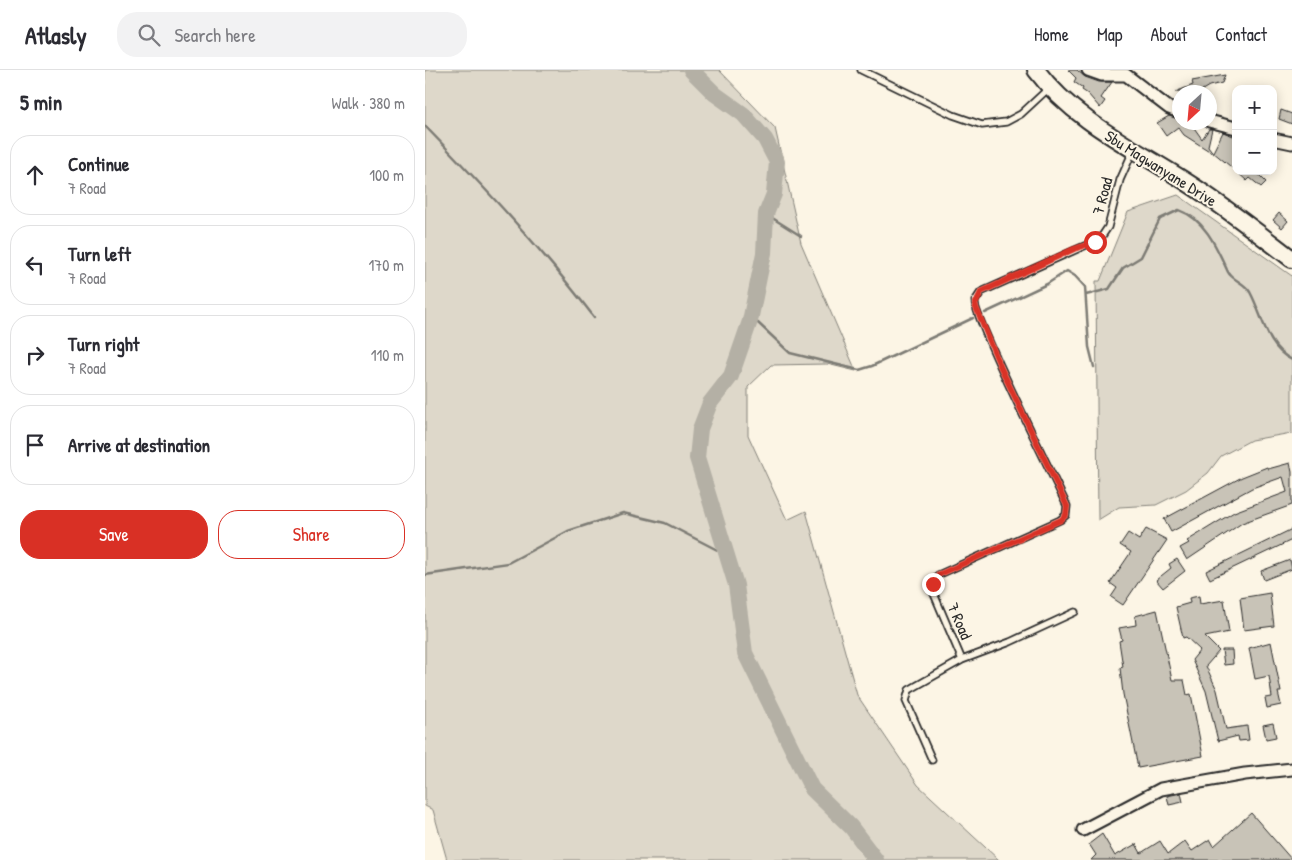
<!DOCTYPE html>
<html lang="en">
<head>
<meta charset="utf-8">
<style>
	body { margin:0; font-family:"Patrick Hand",sans-serif; background:#f2f2f3; color:#2b2b33 }
	.controls { position:absolute; right:15px; top:15px; display:grid; overflow:hidden; border-radius:10px; box-shadow:0 2px 12px #0003 }
	.controls button { width:45px; height:45px; display:grid; place-items:center; padding:0; border:0; border-bottom:1px solid #e1e1e2; background:#fff; color:#2b2b33; font:25px sans-serif }
	.compass { position:absolute; left:747px; top:15px; width:45px; height:45px; border-radius:50%; background:#fff; box-shadow:0 2px 12px #0003; rotate:206deg }
	.stop { position:absolute; width:15px; height:15px; margin:-11px; border:4px solid #d93025; border-radius:50%; background:#fff }
	.stop.end { background:#d93025; border-color:#fff; box-shadow:0 1px 5px #0008 }
	.list { margin:0; padding:0; list-style:none }
	h2 { display:flex; justify-content:space-between; align-items:center; height:65px; margin:0; padding:0 20px; font-size:21px }
	h2 small { font-size:16px; font-weight:400; color:#7c7c81 }
	.list li { display:grid; grid-template-columns:32px 1fr auto; gap:15px; align-items:center; box-sizing:border-box; height:80px; margin:0 10px 10px; padding:0 10px; border:1px solid #e1e1e2; border-radius:20px }
	.list b { display:block; font-size:19px; white-space:nowrap }
	.list p { margin:0; font-size:16px; white-space:nowrap; color:#7c7c81 }
	.list em { font-size:16px; font-style:normal; color:#7c7c81 }
	.actions { display:flex; gap:10px; padding:15px 20px }
	.actions a { flex:1; padding:11px 0; border:1px solid #d93025; border-radius:20px; text-align:center; font-size:18px; color:#d93025 }
	.actions .main { background:#d93025; color:#fff }
	.icon { flex:none; width:28px; height:28px; fill:none; stroke:currentColor; stroke-width:2; stroke-linecap:round; stroke-linejoin:round }
	.map { position:relative; flex:none; width:867px; height:790px; overflow:hidden }
	header { display:flex; align-items:center; gap:30px; box-sizing:border-box; height:70px; padding:0 25px; background:#fff; border-bottom:1px solid #e1e1e2 }
	header strong { font-size:24px }
	nav { display:flex; gap:28px; margin-inline-start:auto; font-size:18px }
	.search { width:350px; height:45px; background:#f2f2f3; display:flex; align-items:center; gap:12px; box-sizing:border-box; padding:0 18px; border-radius:20px; color:#7c7c81; font-size:19px }
	main { display:flex }
	aside { flex:1; background:#fff }
	.map>svg:first-child { display:block }
</style>
</head>
<body>
<header>
<strong>Atlasly</strong>
<div class="search"><svg class="icon" aria-label="search" viewBox="0 0 24 24"><circle cx="10" cy="10" r="6"/><path d="M15 15l6 6"/></svg>Search here</div>
<nav><a>Home</a><a>Map</a><a>About</a><a>Contact</a></nav>
</header>
<main>
<aside>
<h2>5 min<small>Walk · 380 m</small></h2>
<ul class="list">
<li><svg class="icon" aria-label="ahead" viewBox="0 0 24 24"><path d="M12 20V5M6 11l6-6 6 6"/></svg><div><b>Continue</b><p>7 Road</p></div><em>100 m</em></li>
<li><svg class="icon" aria-label="left" viewBox="0 0 24 24"><path d="M17 20v-9H6M10 6l-5 5 5 5"/></svg><div><b>Turn left</b><p>7 Road</p></div><em>170 m</em></li>
<li><svg class="icon" aria-label="right" viewBox="0 0 24 24"><path d="M7 20v-9h11M14 6l5 5-5 5"/></svg><div><b>Turn right</b><p>7 Road</p></div><em>110 m</em></li>
<li><svg class="icon" aria-label="arrive" viewBox="0 0 24 24"><path d="M6 21V4h12l-3 4 3 4H6"/></svg><div><b>Arrive at destination</b></div></li>
</ul>
<div class="actions"><a class="main">Save</a><a>Share</a></div>
</aside>
<div class="map">
<svg width="867" height="790" viewBox="0 0 867 790">
	<rect width="100%" height="100%" fill="#fcf5e5"/>
	<filter id="ink" filterUnits="userSpaceOnUse"><feTurbulence type="fractalNoise" baseFrequency=".02" numOctaves="2"/><feDisplacementMap in="SourceGraphic" scale="10" xChannelSelector="R" yChannelSelector="G"/><feConvolveMatrix kernelMatrix="1 2 1 2 8 2 1 2 1" color-interpolation-filters="sRGB"/></filter>
	<g filter="url(#ink)">
		<!-- green -->
		<path fill="#ded8ca" stroke="#84827a" d="M0,0h294l56,58 26,115 55,128 -29,-7 -56,1 -23,22v48l39,85 19,-9 51,184 61,90 81,75h-552l-14,-50 -8,-4z
			M753,125l114,81v157l-41,7 -30,16 -13,17 -22,17 -30,15 -37,2 -21,13 -2,-239h4l28,-69z"/>
		<g fill="none" stroke-linecap="round" stroke-linejoin="round">
			<!-- stream -->
			<path stroke="#7d7b74" stroke-width="2.5" d="M0,56c59,61 118,124 169,191
				M341,144l35,22
				M661,225l23,-6 14,-21 18,-11 19,-38 19,-9c26,9 38,38 49,62 4,8 16,10 22,20 13,24 16,55 42,68
				M560,243l62,-29 20,-13 8,5 10,11 4,60 5,20
				M325,251l8,2 32,30 69,17 13,-4 101,-48
				M0,505l83,-12 60,-32 55,-18 42,10 62,32"/>
			<!-- river -->
			<path stroke="#b4b0a5" stroke-width="16" d="M266,0l24,24 28,20 22,25 12,23 -3,32 -8,20 -2,39 -14,68 -19,55 -21,27 -10,26 -3,29 39,127 9,68 67,136 39,38 25,33"/>
		</g>
		<!-- building -->
		<path fill="#c8c3b7" stroke="#2b2b2b" d="M643,0h9l8,7 14,5h13l-11,16 4,3 -5,7 -12,-14 -6,-4 1,-2 -9,-6 2,-4z
			M800,5l-3,8 -13,3 -10,6h-24l18,-7 -1,-4z
			M856,40l11,4v10l-13,-5z
			M744,46l10,3v3h11l12,17 7,-10h3l-4,17 6,8 -30,-19 -6,-8 -12,9 -9,-13z
			M798,62l13,5v34l-23,-19z
			M811,101h21l-1,1 10,10 -5,5 -11,-9 -3,3z
			M854,143l9,8 -6,7 -9,-8z
			M865,393l2,9v33l-50,18 -55,37 -7,-12 9,-5 -2,-2 47,-29 53,-20 -4,-15 -31,11 -81,44 -7,-13 78,-42 25,-10 1,2z
			M721,459l21,11 -44,65 -12,-8 6,-9 -7,-5 21,-31 -11,-7 8,-12 11,7z
			M867,459v11l-82,39 -4,-8z
			M752,489l8,12 -22,17 -7,-8 15,-12 -2,-4z
			M865,490l2,9 -28,11 -3,-9z
			M845,523l4,33 -30,4 -4,-32z
			M774,526l1,8 24,-4 5,32 -24,5 14,14 -13,15 11,24 9,39 21,-3 2,14 -10,1 -1,-5 -20,5 -12,-50 -14,-31 8,-10 -14,-13 -3,1 -7,-31 14,-4 -1,-5z
			M732,540l15,70h12l3,15 4,-1 12,62 -65,12 -15,-74 -3,-26 3,-1 -4,-26 3,-1 -3,-12 17,-3 -1,-9z
			M846,572l10,50h-3l3,13 -14,3 -2,-10 7,-1 -3,-21 -14,3 -6,-31z
			M797,580h10l1,14 -9,1z
			M848,653l3,14 -10,2 -3,-14z
			M756,723l2,9 -14,3 -2,-9z
			M826,743l41,47h-201l5,-5 -7,-11 13,-10 13,22 21,-12 5,9 19,-12 8,13 17,-13 7,10 18,-12 4,7z"/>
		<g fill="none" stroke-linecap="round" stroke-linejoin="round">
			<!-- service casing -->
			<g stroke="#2b2b2b" stroke-width="9">
				<path id="service" d="M436,0l92,45 29,10 24,-3 15,-8 28,-26
					M537,590l-28,-66 -1,-10 5,-9 122,-55 6,-5 1,-9c-12,-26 -95,-192 -92,-205l6,-9 119,-53 8,-12 12,-47 13,-29
					M507,690l-26,-59 3,-11 53,-30 48,-18 65,-30"/>
			</g>
			<!-- minor casing -->
			<g stroke="#2b2b2b" stroke-width="15">
				<path id="minor" d="M663,0l14,5h24l43,33 10,4
					M784,51l27,7
					M848,69l19,4
					M658,760l78,-41 84,-15 47,-5"/>
			</g>
			<!-- secondary casing -->
			<g stroke="#2b2b2b" stroke-width="20">
				<path id="secondary" d="M611,0c39,52 98,78 152,113 36,23 70,50 104,76"/>
			</g>
			<!-- service -->
			<use href="#service" stroke="#fcf5e5" stroke-width="5.5"/>
			<!-- minor -->
			<use href="#minor" stroke="#fcf5e5" stroke-width="11"/>
			<!-- secondary -->
			<use href="#secondary" stroke="#fcf5e5" stroke-width="16"/>
		</g>
	</g>
	<g fill="none" stroke-linecap="round" stroke-linejoin="round" filter="url(#ink)">
		<!-- route -->
		<path stroke="#d93025" stroke-width="6" d="M508,514l5,-9 123,-55 5,-5 1,-9 -66,-138 -26,-63 6,-13 93,-43 21,-7"/>
	</g>
	<g text-anchor="middle" stroke-width="4" stroke-linejoin="round" paint-order="stroke">
		<!-- street labels -->
		<g font-size="16" fill="#2b2b2b" stroke="#fcf5e5">
			<text transform="translate(736 98) rotate(32)" y="6">Sbu Magwanyane Drive</text>
			<text transform="translate(677 126) rotate(-75)" y="6">7 Road</text>
			<text transform="translate(535 551) rotate(67)" y="6">7 Road</text>
		</g>
	</g>
</svg>
<div class="controls">
<button>+</button>
<button>−</button>
</div>
<svg class="compass" viewBox="-18 -18 36 36"><path d="M0-13l5 13h-10z" fill="#e53935"/><path d="M0 13l5-13h-10z" fill="#7c7c81"/></svg>
<div class="stop" style="left:670px;top:172px"></div>
<div class="stop end" style="left:508px;top:514px"></div>
</div>
</main>
</body>
</html>
